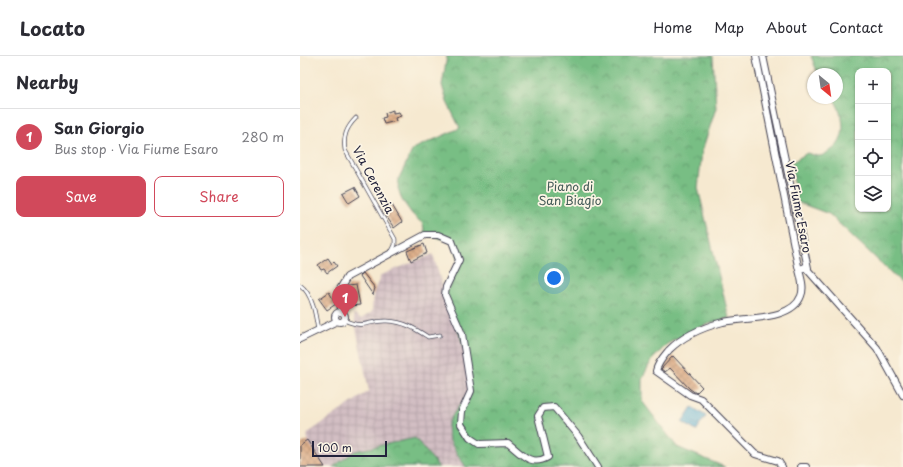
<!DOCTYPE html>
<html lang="en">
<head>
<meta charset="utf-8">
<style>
	body { margin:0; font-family:"Playpen Sans",sans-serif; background:#f2f2f3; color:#2b2b33 }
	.controls { position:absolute; right:12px; top:12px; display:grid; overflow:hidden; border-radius:8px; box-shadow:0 1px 3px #0004 }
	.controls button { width:36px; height:36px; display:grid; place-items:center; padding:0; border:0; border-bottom:1px solid #e1e1e2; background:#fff; color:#2b2b33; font:20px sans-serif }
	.compass { position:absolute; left:507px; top:12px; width:36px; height:36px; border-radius:50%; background:#fff; box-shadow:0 1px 3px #0004; rotate:151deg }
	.scale { position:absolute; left:12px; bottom:10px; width:75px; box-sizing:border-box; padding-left:4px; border:2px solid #22223b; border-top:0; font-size:11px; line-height:14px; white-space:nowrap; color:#22223b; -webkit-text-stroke:3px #fcf5e5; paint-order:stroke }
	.you { position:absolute; left:254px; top:222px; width:14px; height:14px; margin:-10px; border:3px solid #fff; border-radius:50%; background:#1a73e8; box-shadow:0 0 0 6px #1a73e833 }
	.badge { display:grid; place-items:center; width:26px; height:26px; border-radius:50%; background:#d1495b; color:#fff; font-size:13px; font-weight:700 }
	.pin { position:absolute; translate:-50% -33px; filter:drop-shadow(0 1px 2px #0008) }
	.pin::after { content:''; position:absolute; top:21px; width:14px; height:12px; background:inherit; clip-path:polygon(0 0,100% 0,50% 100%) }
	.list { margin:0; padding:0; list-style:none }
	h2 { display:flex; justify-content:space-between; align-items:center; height:52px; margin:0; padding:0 16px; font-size:17px }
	h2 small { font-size:13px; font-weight:400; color:#7c7c81 }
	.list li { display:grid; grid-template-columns:26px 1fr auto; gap:12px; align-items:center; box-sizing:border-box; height:56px; padding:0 16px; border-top:1px solid #e1e1e2 }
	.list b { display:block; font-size:15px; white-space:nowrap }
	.list p { margin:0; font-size:13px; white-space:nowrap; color:#7c7c81 }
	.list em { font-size:13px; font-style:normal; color:#7c7c81 }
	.actions { display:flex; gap:8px; padding:12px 16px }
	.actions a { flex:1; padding:9px 0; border:1px solid #d1495b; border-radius:8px; text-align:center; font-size:14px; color:#d1495b }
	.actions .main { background:#d1495b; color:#fff }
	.icon { flex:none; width:22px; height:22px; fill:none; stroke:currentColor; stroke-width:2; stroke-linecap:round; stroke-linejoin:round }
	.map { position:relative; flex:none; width:603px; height:411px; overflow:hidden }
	header { display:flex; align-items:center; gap:24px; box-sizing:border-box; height:56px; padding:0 20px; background:#fff; border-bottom:1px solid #e1e1e2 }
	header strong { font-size:19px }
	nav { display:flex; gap:22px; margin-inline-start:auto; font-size:14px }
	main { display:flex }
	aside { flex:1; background:#fff }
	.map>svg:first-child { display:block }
</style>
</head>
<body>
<header>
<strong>Locato</strong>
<nav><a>Home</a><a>Map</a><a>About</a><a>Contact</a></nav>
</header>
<main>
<aside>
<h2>Nearby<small></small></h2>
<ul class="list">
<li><span class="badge">1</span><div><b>San Giorgio</b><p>Bus stop · Via Fiume Esaro</p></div><em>280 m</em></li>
</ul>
<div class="actions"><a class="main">Save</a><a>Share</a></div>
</aside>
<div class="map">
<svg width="603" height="411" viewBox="0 0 603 411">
	<defs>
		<pattern id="industrial-grid" width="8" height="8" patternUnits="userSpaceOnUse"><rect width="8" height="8" fill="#d2bec3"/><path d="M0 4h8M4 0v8" fill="none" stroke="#b4a3a8"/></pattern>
		<pattern id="forest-crowns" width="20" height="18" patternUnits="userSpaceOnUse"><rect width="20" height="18" fill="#78be84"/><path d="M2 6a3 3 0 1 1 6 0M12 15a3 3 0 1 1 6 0" fill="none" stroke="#629a6d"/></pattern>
		<pattern id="water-ripples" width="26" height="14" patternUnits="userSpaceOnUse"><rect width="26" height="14" fill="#51a7ce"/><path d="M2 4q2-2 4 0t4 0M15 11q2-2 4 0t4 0" fill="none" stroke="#4388a8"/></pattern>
		<pattern id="building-cross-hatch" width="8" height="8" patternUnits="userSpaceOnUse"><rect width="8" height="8" fill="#dcac86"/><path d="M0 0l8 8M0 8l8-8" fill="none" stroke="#b28c6f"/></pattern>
	</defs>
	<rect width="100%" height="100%" fill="#fcf5e5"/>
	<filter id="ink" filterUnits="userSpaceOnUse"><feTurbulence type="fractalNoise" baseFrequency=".025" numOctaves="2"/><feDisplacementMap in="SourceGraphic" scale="8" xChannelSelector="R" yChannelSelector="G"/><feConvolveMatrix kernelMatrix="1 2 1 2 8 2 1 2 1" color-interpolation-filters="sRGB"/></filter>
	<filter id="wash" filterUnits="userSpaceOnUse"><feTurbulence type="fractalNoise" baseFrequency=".012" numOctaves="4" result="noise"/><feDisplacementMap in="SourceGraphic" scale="16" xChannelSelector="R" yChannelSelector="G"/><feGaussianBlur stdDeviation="0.9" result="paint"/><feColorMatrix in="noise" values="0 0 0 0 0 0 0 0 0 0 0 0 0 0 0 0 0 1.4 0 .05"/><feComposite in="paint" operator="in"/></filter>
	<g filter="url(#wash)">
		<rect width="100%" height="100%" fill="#f6e9d0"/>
		<!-- industrial -->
		<path fill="url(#industrial-grid)" d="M133,198l12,41 17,39 9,57 -15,61 10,15h-27l-24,-29 -60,13 -23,16h-7l-18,-27 1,-7 61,-42 -16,-77 8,5 11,-7 1,-18 8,-19z"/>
		<!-- forest -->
		<path fill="url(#forest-crowns)" stroke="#4d7060" fill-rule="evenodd" d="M147,0h266l3,52 -14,43 -4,37 31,130 -24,7 -38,19 -16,17 -9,18v22l35,46 48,20h-259c-27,-40 -24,-39 5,-76l-4,-36 -22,-60 14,-35 -7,-19 -27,-6 -2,-11 -11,-10 -10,-14 -4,-12 1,-10 14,-29 47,-21 -13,-26 -5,-17z
			M511,0h92v228l-74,-70 -32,-12 -6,-39 16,-10c4,1 8,3 12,3 3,0 6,-2 9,-4 21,-10 17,-37 5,-54h4v-24h-19zM558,15h30v138h-30z
			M115,382l24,29h-106l22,-16z"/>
		<!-- water -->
		<path fill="url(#water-ripples)" stroke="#3a6484" d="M392,351l14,9 -10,15 -14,-9z"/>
		<g id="blocks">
			<!-- building -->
			<path fill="url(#building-cross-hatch)" d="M93,54v3l6,-1 2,4 -6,2 1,3 -12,3 -2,-6 4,-1 -1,-4z
				M55,131l5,9 -11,7 -6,-10z
				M92,149l10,17 -8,6 -11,-17z
				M124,188l3,9 -16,8 -4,-10z
				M28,202l4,6 2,-2 3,4 -10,7 -3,-4 -3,1 -3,-5z
				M63,217l12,15 -2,7 -13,-19z
				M56,229l4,20 -10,1 -3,-20z
				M29,236l7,12 -9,6 -8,-11z
				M373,300l29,31 -6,6 -6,-4 -20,-21 -5,4 -4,-3z
				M7,384l18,27h-25v-22z"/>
		</g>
	</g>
	<g filter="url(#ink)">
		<use href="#blocks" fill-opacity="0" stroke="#424051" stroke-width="1"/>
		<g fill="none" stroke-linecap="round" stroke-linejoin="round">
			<!-- lane casing -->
			<g stroke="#424051" stroke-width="4.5">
				<path id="lane" d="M56,62c-10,10 -13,19 -11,32l50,89v6l-3,6
					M0,229c13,9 16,32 18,46
					M44,264c21,10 24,0 43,1 18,1 27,7 41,16l12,-2"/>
			</g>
			<!-- street casing -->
			<g stroke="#424051" stroke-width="8">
				<path id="street" d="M456,0l42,210 3,3 4,-2 72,81 26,47
					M463,0l45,212
					M41,256l-1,-23 7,-12 78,-42h13l14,6 7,19 -13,27 -1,8 17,39 9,57 -9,20 -1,13 9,14 9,6 29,-1c13,11 23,24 40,14l-10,-41 5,-8 11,-1 24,29 20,31
					M35 261a5 5 0 1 1 10 0a5 5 0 1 1-10 0Z
					M0,283l37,-18
					M482,411l-4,-6 -23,-7 -54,-55 -11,-4 -34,-24c2,-9 8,-15 13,-21 14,-14 35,-23 54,-28 21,-5 69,-1 78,-26 4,-9 -1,-21 -3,-30
					M501,411h5"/>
			</g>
			<!-- lane -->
			<use href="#lane" stroke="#fff" stroke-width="3"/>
			<!-- street -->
			<use href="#street" stroke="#fff" stroke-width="6"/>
		</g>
	</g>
	<g text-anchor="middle" stroke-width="3.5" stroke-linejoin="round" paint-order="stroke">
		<!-- street labels -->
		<g font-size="12" fill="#22223b" stroke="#fcf5e5">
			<text transform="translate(73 124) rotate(62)" y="4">Via Cerenzia</text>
			<text transform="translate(498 151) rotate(79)" y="4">Via Fiume Esaro</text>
		</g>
		<!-- park labels -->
		<g font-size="12" fill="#445b58" stroke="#fcf5e5">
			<text x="270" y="135">Piano di<tspan x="270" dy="14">San Biagio</tspan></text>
		</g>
	</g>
</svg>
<div class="controls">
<button>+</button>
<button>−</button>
<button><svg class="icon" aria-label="locate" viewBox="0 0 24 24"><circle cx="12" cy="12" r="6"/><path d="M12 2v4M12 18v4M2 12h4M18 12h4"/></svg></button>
<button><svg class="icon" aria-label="layers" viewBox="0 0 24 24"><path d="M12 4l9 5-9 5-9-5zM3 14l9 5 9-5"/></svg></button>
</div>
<svg class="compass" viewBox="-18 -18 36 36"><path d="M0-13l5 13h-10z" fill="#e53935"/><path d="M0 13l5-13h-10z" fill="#7c7c81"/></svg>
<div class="scale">100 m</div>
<div class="you"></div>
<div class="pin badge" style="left:45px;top:261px">1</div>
</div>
</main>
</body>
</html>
